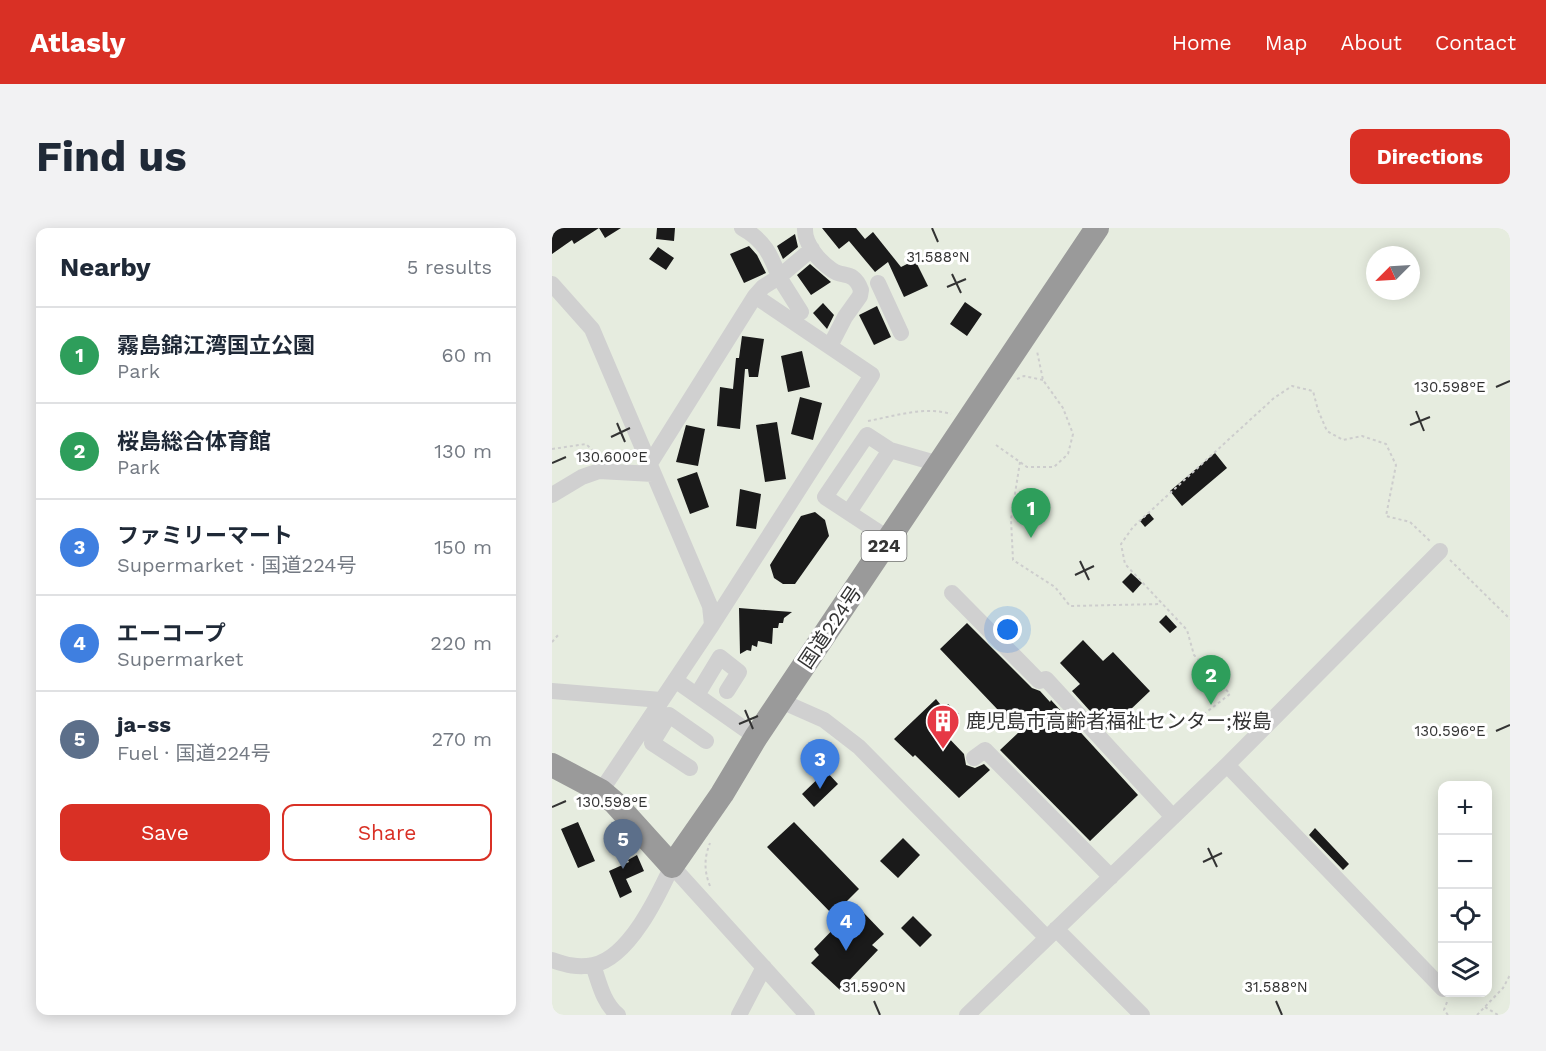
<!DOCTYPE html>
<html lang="en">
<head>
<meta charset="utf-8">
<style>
	body { margin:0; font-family:"Work Sans","Noto Sans JP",sans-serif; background:#f2f2f3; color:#1f2937 }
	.controls { position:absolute; right:18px; bottom:18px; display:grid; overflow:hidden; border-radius:12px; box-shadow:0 3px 15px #0003 }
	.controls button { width:54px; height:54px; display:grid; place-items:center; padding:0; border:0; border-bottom:2px solid #e0e1e3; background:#fff; color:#1f2937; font:30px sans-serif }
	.compass { position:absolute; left:814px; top:18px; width:54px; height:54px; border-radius:50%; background:#fff; box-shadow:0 3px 15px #0003; rotate:246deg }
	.you { position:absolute; left:456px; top:402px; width:21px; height:21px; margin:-15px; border:4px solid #fff; border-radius:50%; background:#1a73e8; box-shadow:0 0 0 9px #1a73e833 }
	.badge { display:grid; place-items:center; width:39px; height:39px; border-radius:50%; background:#d93025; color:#fff; font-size:20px; font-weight:700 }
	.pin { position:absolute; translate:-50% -50px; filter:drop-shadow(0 2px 3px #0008) }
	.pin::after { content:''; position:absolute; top:32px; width:21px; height:18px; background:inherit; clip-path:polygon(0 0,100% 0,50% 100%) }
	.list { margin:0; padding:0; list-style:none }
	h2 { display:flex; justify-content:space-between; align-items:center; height:78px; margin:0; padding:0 24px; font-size:26px }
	h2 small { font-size:20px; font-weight:400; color:#747a83 }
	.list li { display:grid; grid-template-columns:39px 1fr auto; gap:18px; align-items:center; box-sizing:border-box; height:96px; padding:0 24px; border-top:2px solid #e0e1e3 }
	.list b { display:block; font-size:22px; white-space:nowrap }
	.list p { margin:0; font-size:20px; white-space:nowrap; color:#747a83 }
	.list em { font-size:20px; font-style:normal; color:#747a83 }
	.actions { display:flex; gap:12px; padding:18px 24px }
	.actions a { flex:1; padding:14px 0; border:2px solid #d93025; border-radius:12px; text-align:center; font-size:21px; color:#d93025 }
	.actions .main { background:#d93025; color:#fff }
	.icon { flex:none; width:33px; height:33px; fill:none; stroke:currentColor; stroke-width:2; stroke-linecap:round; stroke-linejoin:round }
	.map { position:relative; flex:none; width:958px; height:787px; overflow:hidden; border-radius:12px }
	header { display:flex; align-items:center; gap:36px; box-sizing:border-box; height:84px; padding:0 30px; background:#d93025; color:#fff }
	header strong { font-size:28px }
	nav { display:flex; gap:33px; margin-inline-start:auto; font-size:21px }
	.intro { display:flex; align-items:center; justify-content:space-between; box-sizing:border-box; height:144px; padding:0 36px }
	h1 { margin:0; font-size:42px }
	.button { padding:15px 27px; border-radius:12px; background:#d93025; color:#fff; font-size:21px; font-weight:700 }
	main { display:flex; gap:36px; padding:0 36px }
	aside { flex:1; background:#fff; border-radius:12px; box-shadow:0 3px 15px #0003 }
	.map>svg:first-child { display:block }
</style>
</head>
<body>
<header>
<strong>Atlasly</strong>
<nav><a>Home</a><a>Map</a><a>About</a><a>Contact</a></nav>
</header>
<div class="intro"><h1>Find us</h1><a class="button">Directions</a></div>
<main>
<aside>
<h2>Nearby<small>5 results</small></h2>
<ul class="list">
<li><span class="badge" style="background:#2e9e5b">1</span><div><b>霧島錦江湾国立公園</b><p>Park</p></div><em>60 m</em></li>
<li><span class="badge" style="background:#2e9e5b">2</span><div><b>桜島総合体育館</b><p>Park</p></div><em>130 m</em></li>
<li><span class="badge" style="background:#3f7fe0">3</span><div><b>ファミリーマート</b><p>Supermarket · 国道224号</p></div><em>150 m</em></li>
<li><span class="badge" style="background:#3f7fe0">4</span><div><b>エーコープ</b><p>Supermarket</p></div><em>220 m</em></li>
<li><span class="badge" style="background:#5c6f8a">5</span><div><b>ja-ss</b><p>Fuel · 国道224号</p></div><em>270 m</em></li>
</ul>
<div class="actions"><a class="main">Save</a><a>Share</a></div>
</aside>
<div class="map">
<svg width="958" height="787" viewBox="0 0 958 787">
	<rect width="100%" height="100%" fill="#fff"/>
	<!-- green -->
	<path fill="#e6ecdf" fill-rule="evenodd" d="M0,0h958v787h-958zM823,27h36v36h-36zM891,558h45v206h-45z"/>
	<!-- building -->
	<path fill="#1a1a1a" d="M0,0h47l-25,16 -2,-4 -20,14z
		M47,0h22l-16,10z
		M105,0h18l-1,13 -18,-2z
		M270,0h34l9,11 8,-7 28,35 14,-7 13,26 -24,11 -16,-35 -13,10 -26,-31 -10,8z
		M243,6l3,13 -15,12 -6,-13z
		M197,18l8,9 9,18 -22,10 -14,-29z
		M106,19l16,11 -8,12 -17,-11z
		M258,36l21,18 -20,13 -14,-20z
		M413,74l17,12 -15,22 -17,-12z
		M271,75l11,12 -7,14 -14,-16z
		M325,78l14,31 -17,8 -15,-30z
		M190,108l22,3 -6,38h-9l-1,-8h-3l-5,60 -23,-3 3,-39 13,2 3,-31h3z
		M250,123l8,36 -22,5 -7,-36z
		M248,169l22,6 -9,37 -22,-6z
		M225,194l9,57 -21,3 -9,-57z
		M134,197l19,4 -7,37 -22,-4z
		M663,225l12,15 -45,38 -12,-15z
		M145,244l12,35 -19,7 -13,-35z
		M188,261l21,5 -5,35 -20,-3z
		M263,284l10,8 4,16 -34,48h-12l-9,-6 -4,-13 31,-49z
		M597,285l5,6 -9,8 -5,-6z
		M579,345l11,10 -9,10 -11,-11z
		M187,380l53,4 -8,6 -1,5h-4l-1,5h-5l-1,16 -14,-3 -1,6 -5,-2 -1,6 -4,-1 -7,4z
		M614,387l11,12 -7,6 -11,-11z
		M415,395l65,65 8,3 10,11 1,-2 87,95 -48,46 -90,-91 19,-18 -79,-83z
		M531,412l20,21 10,-9 37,39 -42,40 -36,-40 8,-7 -20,-21z
		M384,471l8,10 4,-5 11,10 -17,17 22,23 2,11 9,3 9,-4 6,6 -31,28 -44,-43 -2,2 -19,-18z
		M274,543l12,13 -24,23 -12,-13z
		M26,594l17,39 -17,7 -17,-39z
		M242,594l65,67 -26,26 -66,-68z
		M763,600l34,36 -6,6 -34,-35z
		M351,610l17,17 -22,23 -18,-17z
		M85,627l7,16 -18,8 6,13 -12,6 -11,-27 20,-9 -1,-2z
		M311,684l21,22 -12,11 6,5 -38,40 -29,-27 8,-8 -5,-6 30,-31 7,5z
		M361,688l19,19 -12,12 -19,-19z"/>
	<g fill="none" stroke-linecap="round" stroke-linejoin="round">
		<!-- path -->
		<path stroke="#cdcdcd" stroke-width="2" stroke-dasharray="3 3" stroke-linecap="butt" d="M465,151l7,-3 19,4
			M316,193c27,-5 56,-15 83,-7
			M444,217l31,22h27l14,-13 5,-20 -10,-26 -20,-28 -6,-29
			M0,221l34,-5 15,14
			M468,234l-9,57 2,41 42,27 15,19 91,-2
			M898,332l60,59
			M0,414l7,-8
			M647,490l31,-24 -36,-39 -7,-25 -62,-66 -4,-20 12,-17 141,-129 18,-12 21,5 5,19 9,21 16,9 19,-4 24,8 10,21 -10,51 24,6 21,20
			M158,658c-6,-15 -6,-28 0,-43
			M895,774l-3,8 4,5
			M933,779l13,8
			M925,787l26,-27 7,-13"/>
		<!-- minor -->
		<path stroke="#d0d0d0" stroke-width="16" d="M190,0c22,12 29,27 37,49l-16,10 -8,9
			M253,0c-1,16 14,33 27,42 11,8 22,0 29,20l-1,6 -15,21 -15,29
			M326,55l23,50
			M0,56l40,45 118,277 2,19 -111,166
			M249,84l-22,-35 33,-28
			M338,222l49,14
			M97,237l106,-169 117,79 -160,250
			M0,267l30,-18 17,-6 54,3
			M297,284l41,-62 -23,-15 -42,62 64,42
			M400,365l87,88 7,-2 127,138
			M123,452l81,57
			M0,463l109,9
			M145,467l23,-38 19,15 -12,19
			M229,473l43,19 35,27 188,191
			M422,530l11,-8 126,127
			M675,537l216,224
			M138,540l-38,-25 17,-28 37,26
			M504,701l86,86
			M0,732c14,5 26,8 41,5 36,-7 65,-69 79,-99l135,149
			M41,737c6,17 10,38 25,50
			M187,787l25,-48
			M415,787l260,-250 213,-214"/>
		<!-- highway -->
		<path stroke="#9a9a9a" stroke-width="24" d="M0,537l49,26 14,12 57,63 50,-72 34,-57 341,-509"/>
	</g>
	<!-- ticks -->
	<path fill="none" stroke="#333" stroke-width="2" d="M380,0l6,14M400,46l9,19M395,59l19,-8M944,159l14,-6M864,183l8,20M65,195l8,19M858,197l20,-8M59,209l19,-9M0,235l14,-6M528,333l9,19M523,347l19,-9M193,482l8,19M187,496l19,-8M944,503l14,-6M0,579l14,-6M656,620l9,19M651,634l19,-9M322,773l6,14M724,773l6,14"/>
	<!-- icons -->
	<defs>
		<g id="building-pin" transform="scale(1.725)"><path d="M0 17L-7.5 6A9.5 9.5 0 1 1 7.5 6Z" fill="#e63946" stroke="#fff"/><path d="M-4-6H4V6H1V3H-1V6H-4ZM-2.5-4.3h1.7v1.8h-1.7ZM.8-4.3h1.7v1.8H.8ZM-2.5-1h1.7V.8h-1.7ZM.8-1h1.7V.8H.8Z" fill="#fff"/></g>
	</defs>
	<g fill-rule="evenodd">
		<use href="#building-pin" x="391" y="493"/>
	</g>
	<g text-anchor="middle" stroke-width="6" stroke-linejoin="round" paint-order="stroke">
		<!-- shield labels -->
		<rect fill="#fff" stroke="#707070" stroke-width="1.5" x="309.5" y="303" width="45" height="30" rx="4.5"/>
		<g font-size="18" font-weight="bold" fill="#333">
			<text x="332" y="324">224</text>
		</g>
		<!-- street labels -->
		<g font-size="20" fill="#333" stroke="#fff">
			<text transform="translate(278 399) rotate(-56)" y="7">国道224号</text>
		</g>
		<!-- poi labels -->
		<g font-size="20" fill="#333" stroke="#fff" text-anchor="start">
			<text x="414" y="500">鹿児島市高齢者福祉センター;桜島</text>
		</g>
	</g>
	<g font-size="15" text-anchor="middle" fill="#333" stroke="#fff" stroke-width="6" stroke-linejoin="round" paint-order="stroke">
		<text x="386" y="34">31.588°N</text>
		<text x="898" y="164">130.598°E</text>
		<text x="60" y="234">130.600°E</text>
		<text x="898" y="508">130.596°E</text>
		<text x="60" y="579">130.598°E</text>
		<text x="322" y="764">31.590°N</text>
		<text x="724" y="764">31.588°N</text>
	</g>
</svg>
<div class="controls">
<button>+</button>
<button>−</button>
<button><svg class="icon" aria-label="locate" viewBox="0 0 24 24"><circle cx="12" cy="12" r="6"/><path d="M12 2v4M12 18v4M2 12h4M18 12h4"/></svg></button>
<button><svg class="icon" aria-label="layers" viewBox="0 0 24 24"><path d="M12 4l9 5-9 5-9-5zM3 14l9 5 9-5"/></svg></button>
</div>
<svg class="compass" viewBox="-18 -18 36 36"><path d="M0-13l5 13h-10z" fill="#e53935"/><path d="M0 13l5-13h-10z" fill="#747a83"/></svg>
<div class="you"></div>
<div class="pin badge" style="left:479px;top:310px;background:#2e9e5b">1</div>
<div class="pin badge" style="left:659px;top:477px;background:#2e9e5b">2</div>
<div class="pin badge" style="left:268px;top:561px;background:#3f7fe0">3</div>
<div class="pin badge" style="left:294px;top:723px;background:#3f7fe0">4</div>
<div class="pin badge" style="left:71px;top:641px;background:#5c6f8a">5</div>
</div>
</main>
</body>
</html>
